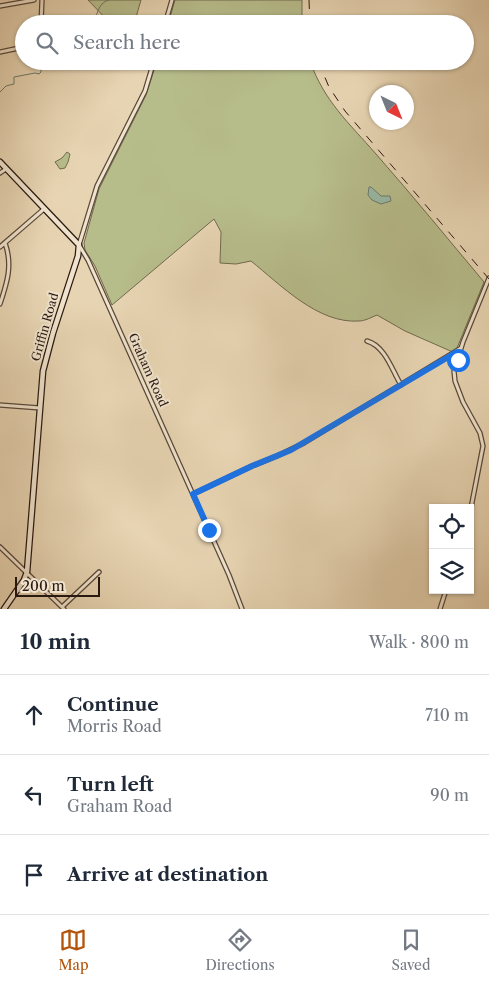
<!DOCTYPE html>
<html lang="en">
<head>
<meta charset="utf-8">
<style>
	body { margin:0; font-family:"Libre Caslon Text",serif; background:#f6f6f7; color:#1f2937 }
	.controls { position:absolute; right:15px; bottom:15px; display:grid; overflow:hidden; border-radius:0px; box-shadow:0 1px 4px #0004 }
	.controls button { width:45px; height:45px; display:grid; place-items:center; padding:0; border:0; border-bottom:1px solid #e0e1e3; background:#fff; color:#1f2937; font:25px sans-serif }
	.compass { position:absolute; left:369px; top:85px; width:45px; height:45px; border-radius:50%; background:#fff; box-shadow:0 1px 4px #0004; rotate:137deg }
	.scale { position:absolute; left:15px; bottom:12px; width:85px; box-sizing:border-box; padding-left:5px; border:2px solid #2a1911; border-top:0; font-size:14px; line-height:18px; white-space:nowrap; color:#2a1911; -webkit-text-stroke:4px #efe3cd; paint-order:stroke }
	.stop { position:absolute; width:15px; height:15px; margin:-11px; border:4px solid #1a73e8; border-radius:50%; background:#fff }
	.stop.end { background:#1a73e8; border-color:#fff; box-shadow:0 1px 5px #0008 }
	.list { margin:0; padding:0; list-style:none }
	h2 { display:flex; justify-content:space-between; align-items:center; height:65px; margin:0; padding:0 20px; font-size:21px }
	h2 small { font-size:16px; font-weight:400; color:#747a83 }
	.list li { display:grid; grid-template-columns:32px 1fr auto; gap:15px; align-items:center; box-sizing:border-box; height:80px; padding:0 20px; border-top:1px solid #e0e1e3 }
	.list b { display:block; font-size:19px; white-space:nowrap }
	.list p { margin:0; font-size:16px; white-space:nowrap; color:#747a83 }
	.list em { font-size:16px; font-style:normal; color:#747a83 }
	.icon { flex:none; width:28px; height:28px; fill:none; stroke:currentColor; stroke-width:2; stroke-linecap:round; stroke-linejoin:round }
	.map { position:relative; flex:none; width:489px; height:609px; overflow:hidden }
	.search { position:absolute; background:#fff; box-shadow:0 1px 4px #0004; left:15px; right:15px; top:15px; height:55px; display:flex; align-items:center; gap:12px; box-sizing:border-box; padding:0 18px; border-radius:28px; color:#747a83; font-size:19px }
	.sheet { height:305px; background:#fff }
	nav { display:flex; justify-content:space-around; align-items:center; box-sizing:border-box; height:70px; border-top:1px solid #e0e1e3; background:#fff; font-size:14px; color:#747a83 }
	nav a { display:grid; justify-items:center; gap:2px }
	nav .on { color:#b45309 }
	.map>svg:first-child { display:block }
</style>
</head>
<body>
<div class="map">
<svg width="489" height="609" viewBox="0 0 489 609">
	<rect width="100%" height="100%" fill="#e7d4b2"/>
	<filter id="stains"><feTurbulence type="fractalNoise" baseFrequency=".004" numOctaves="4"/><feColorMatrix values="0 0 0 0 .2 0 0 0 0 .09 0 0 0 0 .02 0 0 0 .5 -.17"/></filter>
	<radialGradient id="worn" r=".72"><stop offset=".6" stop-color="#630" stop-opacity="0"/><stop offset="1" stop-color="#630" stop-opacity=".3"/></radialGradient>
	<!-- green -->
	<path fill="#b7bc8b" stroke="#706a4e" d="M88,0h53l-7,24h-23z
		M175,0h127v24h-134z
		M157,61h153c14,40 39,62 66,93 36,41 72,85 108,128l-29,71 -50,-22 -28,-16c-5,2 -12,6 -18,6 -41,3 -78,-36 -108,-60l-15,3 -16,-1 1,-31 -7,-13 -102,86 -17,-39 -10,-16 -1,-7 15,-54 47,-94z
		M67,152l3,2 -2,8 -3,6 -5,1 -5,-7 7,-4z"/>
	<!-- water -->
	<path fill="#98b9a6" stroke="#6c796a" d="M369,187h2l10,9h9l1,5 -10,3 -9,-4 -4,-5z"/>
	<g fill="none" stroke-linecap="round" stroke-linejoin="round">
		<!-- stream -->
		<path stroke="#6c796a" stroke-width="1" d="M91,24c8,-7 5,-21 18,-24
			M0,92l6,-6 8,-2v-7l21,-4 4,1 2,-2v-9l2,-2"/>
		<!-- street casing -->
		<g stroke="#594839" stroke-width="5.5">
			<path id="street" d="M0,6l34,-6
				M41,24l1,-24
				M165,24l7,-24
				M0,52l24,-5
				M154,61l-9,30 -48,95 -18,59 9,15 141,315 13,34
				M0,173l6,-4
				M0,247l44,-38
				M0,304c7,-21 13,-39 5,-61
				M367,341c18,5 25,29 34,44
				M0,405l40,3
				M193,494l59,-28 25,-10 27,-13 157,-95
				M470,513l13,-67 -3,-13 -17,-31 -8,-21 -1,-10 9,-29 26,-64
				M0,547l64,62
				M62,607l37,-35
				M440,609l6,-19"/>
		</g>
		<!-- secondary casing -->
		<g stroke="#2a1911" stroke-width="7">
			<path id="secondary" d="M0,162l79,83 -1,11 -25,77 -10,38 -16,201 -3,8 -20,29"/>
		</g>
		<!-- street -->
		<use href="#street" stroke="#efe3cd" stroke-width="3"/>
		<!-- secondary -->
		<use href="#secondary" stroke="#efe3cd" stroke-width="4.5"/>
		<!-- rail -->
		<path stroke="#2a1911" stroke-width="1" stroke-dasharray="9 9" stroke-linecap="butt" d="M309,0l1,24
			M318,61l11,26 16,24 144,168"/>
	</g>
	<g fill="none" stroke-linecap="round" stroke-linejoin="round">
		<!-- route -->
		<path stroke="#1a73e8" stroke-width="6" d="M209,530l-16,-36 59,-28 39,-16 159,-94 8,4"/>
	</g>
	<g text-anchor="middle" stroke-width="4" stroke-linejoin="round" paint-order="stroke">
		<!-- street labels -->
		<g font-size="12" fill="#2a1911" stroke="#efe3cd">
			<text transform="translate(45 327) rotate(-74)" y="4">Griffin Road</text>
			<text transform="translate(148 370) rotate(66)" y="4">Graham Road</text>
		</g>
	</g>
	<rect width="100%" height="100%" filter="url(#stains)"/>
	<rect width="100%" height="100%" fill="url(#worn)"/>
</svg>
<div class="controls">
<button><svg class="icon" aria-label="locate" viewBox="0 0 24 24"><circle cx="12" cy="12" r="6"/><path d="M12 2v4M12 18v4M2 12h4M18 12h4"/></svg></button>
<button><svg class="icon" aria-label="layers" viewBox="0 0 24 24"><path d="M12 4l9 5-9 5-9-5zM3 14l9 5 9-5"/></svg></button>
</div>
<svg class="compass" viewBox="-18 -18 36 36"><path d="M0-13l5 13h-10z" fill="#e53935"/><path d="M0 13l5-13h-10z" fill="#747a83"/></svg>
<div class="scale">200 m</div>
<div class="stop" style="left:458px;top:360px"></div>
<div class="stop end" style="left:209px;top:530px"></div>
<div class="search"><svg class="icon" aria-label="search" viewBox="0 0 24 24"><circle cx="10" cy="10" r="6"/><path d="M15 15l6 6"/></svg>Search here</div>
</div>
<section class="sheet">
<h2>10 min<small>Walk · 800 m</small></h2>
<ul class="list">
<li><svg class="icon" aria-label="ahead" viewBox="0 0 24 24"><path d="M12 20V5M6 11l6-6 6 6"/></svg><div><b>Continue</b><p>Morris Road</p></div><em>710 m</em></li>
<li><svg class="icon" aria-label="left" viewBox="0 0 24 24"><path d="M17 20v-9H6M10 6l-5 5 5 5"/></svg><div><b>Turn left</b><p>Graham Road</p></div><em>90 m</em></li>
<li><svg class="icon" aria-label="arrive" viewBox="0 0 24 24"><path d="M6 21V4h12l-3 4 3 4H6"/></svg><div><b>Arrive at destination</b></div></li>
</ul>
</section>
<nav>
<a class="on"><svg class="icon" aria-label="map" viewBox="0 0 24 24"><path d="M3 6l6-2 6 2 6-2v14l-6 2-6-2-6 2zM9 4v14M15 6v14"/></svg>Map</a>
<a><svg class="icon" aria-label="directions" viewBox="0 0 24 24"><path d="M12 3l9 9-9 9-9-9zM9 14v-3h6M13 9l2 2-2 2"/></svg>Directions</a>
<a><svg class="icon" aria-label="saved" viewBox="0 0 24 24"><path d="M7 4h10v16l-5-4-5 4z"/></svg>Saved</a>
</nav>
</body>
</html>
